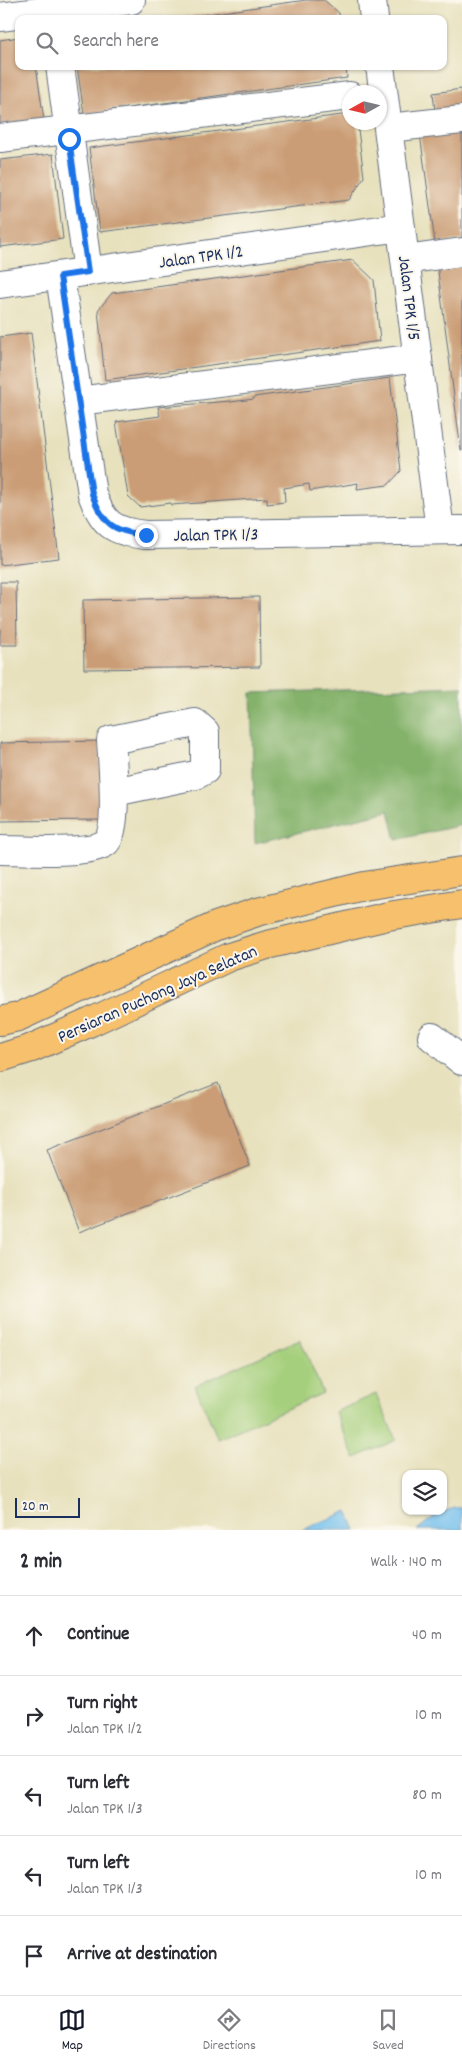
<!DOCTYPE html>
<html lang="en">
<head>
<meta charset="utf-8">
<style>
	body { margin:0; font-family:Dekko,sans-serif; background:#f2f2f3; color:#2b2b33 }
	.controls { position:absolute; right:15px; bottom:15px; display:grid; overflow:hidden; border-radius:10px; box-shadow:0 1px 4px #0004 }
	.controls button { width:45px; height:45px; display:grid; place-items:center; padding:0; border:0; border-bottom:1px solid #e1e1e2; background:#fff; color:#2b2b33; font:25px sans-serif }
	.compass { position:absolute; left:342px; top:85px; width:45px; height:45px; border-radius:50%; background:#fff; box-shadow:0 1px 4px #0004; rotate:262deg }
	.scale { position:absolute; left:15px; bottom:12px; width:65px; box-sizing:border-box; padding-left:5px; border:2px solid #1b2f5e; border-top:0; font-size:14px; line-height:18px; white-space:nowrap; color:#1b2f5e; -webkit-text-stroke:4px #fbf7ec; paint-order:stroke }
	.stop { position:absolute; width:15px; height:15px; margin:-11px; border:4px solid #1a73e8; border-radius:50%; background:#fff }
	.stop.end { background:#1a73e8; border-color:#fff; box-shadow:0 1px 5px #0008 }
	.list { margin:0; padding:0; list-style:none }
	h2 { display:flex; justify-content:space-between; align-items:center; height:65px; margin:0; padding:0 20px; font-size:21px }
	h2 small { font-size:16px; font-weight:400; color:#7c7c81 }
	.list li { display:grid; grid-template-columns:32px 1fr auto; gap:15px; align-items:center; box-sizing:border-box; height:80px; padding:0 20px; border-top:1px solid #e1e1e2 }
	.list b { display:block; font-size:19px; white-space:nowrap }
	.list p { margin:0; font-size:16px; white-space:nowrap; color:#7c7c81 }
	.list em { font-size:16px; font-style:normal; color:#7c7c81 }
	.icon { flex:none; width:28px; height:28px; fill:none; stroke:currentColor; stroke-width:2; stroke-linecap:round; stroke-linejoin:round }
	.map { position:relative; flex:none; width:462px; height:1530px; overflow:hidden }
	.search { position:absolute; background:#fff; box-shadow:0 1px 4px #0004; left:15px; right:15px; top:15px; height:55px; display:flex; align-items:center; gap:12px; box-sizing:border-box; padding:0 18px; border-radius:10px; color:#7c7c81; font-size:19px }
	.sheet { height:465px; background:#fff }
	nav { display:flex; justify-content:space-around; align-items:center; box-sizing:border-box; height:70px; border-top:1px solid #e1e1e2; background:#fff; font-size:14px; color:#7c7c81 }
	nav a { display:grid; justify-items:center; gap:2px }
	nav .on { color:#111827 }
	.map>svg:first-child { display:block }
</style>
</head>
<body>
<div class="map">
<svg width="462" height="1530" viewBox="0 0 462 1530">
	<rect width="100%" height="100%" fill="#fbf7ec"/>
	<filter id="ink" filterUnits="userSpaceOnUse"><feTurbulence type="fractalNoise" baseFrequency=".02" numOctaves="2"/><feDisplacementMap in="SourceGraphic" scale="10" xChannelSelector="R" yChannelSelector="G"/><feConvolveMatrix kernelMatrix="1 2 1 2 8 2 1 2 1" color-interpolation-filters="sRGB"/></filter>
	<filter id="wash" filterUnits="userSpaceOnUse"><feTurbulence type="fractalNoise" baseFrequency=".0096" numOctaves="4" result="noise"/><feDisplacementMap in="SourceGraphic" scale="20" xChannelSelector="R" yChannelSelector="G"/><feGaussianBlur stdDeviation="1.12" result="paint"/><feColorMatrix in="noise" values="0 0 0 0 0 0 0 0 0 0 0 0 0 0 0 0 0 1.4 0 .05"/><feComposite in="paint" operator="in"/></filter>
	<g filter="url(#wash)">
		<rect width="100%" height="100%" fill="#e7e1bd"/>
		<!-- green -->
		<path fill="#a5cf7b" stroke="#607f6c" d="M300,1339l23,54 -105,46 -23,-53z
			M376,1394l20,46 -41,18 -20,-46z"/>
		<!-- forest -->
		<path fill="#84b26b" stroke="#507064" d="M462,686v139l-66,15 -7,-29 -134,32 -4,-150z"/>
		<!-- water -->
		<path fill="#73c0ed" stroke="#4778a6" d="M455,1508h7v22h-45l22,-17z
			M348,1511l8,19h-54z"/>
		<g id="blocks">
			<!-- building -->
			<path fill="#ca9d76" d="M306,0h18l15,13 1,6h-167z
				M19,37v29h17l8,54 -44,5v-85z
				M77,66h269l1,12 -263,36z
				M462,89v20l-27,3 -2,-19z
				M349,114v8h8l7,55 -15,23 -249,32 -11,-84z
				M462,129v111l-27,3 -15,-109z
				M53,154l10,85 -63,8v-87z
				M353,260l21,20 6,61 -275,39 -7,-70 14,-17z
				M462,262v189h-1l-24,-187z
				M31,333l28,225 -59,7v-228z
				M390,378l11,93 -13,14 -31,4 1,-6 -48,8 -1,-7 -25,4 1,14 -18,2v-6l-96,7 -1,-2 -30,4 -12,-11 -12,-74 44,-6 -2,-9 72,-6v1l24,-3v-2z
				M0,582h16l1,63h-17z
				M259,597l1,70 -176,2 -1,-69z
				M100,741l1,79 -101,1v-78z
				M218,1083l32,83 -171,66 -32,-82z"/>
		</g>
	</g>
	<g filter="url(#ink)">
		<use href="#blocks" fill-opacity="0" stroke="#626d7f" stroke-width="1"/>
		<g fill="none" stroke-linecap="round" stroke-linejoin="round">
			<!-- minor casing -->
			<g stroke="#626d7f" stroke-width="30">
				<path id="minor" d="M372,0l2,19
					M0,17l131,-17
					M60,66l28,206
					M380,66l60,464
					M388,128l74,-8
					M0,138l350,-42
					M405,260l57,-8
					M60,276l32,218c11,30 21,38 54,41l316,-5
					M0,284l401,-57
					M78,401l340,-43
					M0,850c21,0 92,5 106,-8 13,-13 6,-82 5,-102l84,-17 10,9v38l-9,5 -82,17
					M432,1037l30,24"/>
			</g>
			<!-- major casing -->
			<g stroke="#626d7f" stroke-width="30">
				<path id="major" d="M0,1021l18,-4 198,-91 41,-14 107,-26 98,-15
					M0,1058l32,-10 59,-26 138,-65 38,-12 121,-29 74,-12"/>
			</g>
			<!-- minor -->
			<use href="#minor" stroke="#fff" stroke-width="28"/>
			<!-- major -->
			<use href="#major" stroke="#f7c06c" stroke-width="28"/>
		</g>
	</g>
	<g fill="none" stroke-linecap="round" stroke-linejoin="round" filter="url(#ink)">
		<!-- route -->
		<path stroke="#1a73e8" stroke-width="6" d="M69,139l19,133 -28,4 32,218c11,30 21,38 54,41"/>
	</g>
	<g text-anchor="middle" stroke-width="4" stroke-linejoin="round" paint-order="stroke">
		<!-- street labels -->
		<g font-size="18" fill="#1b2f5e" stroke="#fbf7ec">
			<text transform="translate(201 256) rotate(-8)" y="6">Jalan TPK 1/2</text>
			<text transform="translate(410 298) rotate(83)" y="6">Jalan TPK 1/5</text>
			<text transform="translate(216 534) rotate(-1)" y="6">Jalan TPK 1/3</text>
			<text transform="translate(157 993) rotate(-24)" y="6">Persiaran Puchong Jaya Selatan</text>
		</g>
	</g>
</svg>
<div class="controls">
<button><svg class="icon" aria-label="layers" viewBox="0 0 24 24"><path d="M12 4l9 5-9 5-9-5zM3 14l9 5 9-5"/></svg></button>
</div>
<svg class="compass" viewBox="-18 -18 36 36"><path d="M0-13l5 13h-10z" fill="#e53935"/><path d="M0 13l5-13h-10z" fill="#7c7c81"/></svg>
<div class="scale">20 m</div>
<div class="stop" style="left:69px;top:139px"></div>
<div class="stop end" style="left:146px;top:535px"></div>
<div class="search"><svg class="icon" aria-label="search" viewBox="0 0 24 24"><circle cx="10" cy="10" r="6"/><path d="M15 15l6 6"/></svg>Search here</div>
</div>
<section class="sheet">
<h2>2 min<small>Walk · 140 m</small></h2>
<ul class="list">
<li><svg class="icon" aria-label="ahead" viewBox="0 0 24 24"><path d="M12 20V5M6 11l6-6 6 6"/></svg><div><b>Continue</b></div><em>40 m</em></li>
<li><svg class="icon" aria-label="right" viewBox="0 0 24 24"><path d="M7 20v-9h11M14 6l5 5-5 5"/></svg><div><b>Turn right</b><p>Jalan TPK 1/2</p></div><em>10 m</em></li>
<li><svg class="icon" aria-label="left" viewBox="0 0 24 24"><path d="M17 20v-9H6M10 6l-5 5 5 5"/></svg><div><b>Turn left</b><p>Jalan TPK 1/3</p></div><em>80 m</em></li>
<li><svg class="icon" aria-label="left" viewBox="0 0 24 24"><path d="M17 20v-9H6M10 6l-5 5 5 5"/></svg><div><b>Turn left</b><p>Jalan TPK 1/3</p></div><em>10 m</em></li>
<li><svg class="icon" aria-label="arrive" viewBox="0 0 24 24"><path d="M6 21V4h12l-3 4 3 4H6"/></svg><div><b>Arrive at destination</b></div></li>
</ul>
</section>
<nav>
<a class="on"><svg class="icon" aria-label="map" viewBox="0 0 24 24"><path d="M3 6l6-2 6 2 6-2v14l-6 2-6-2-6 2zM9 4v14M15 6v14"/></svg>Map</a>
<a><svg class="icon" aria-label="directions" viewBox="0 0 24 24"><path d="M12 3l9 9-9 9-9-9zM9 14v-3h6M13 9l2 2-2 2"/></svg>Directions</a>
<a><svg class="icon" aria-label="saved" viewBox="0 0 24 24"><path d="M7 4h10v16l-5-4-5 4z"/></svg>Saved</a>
</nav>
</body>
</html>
